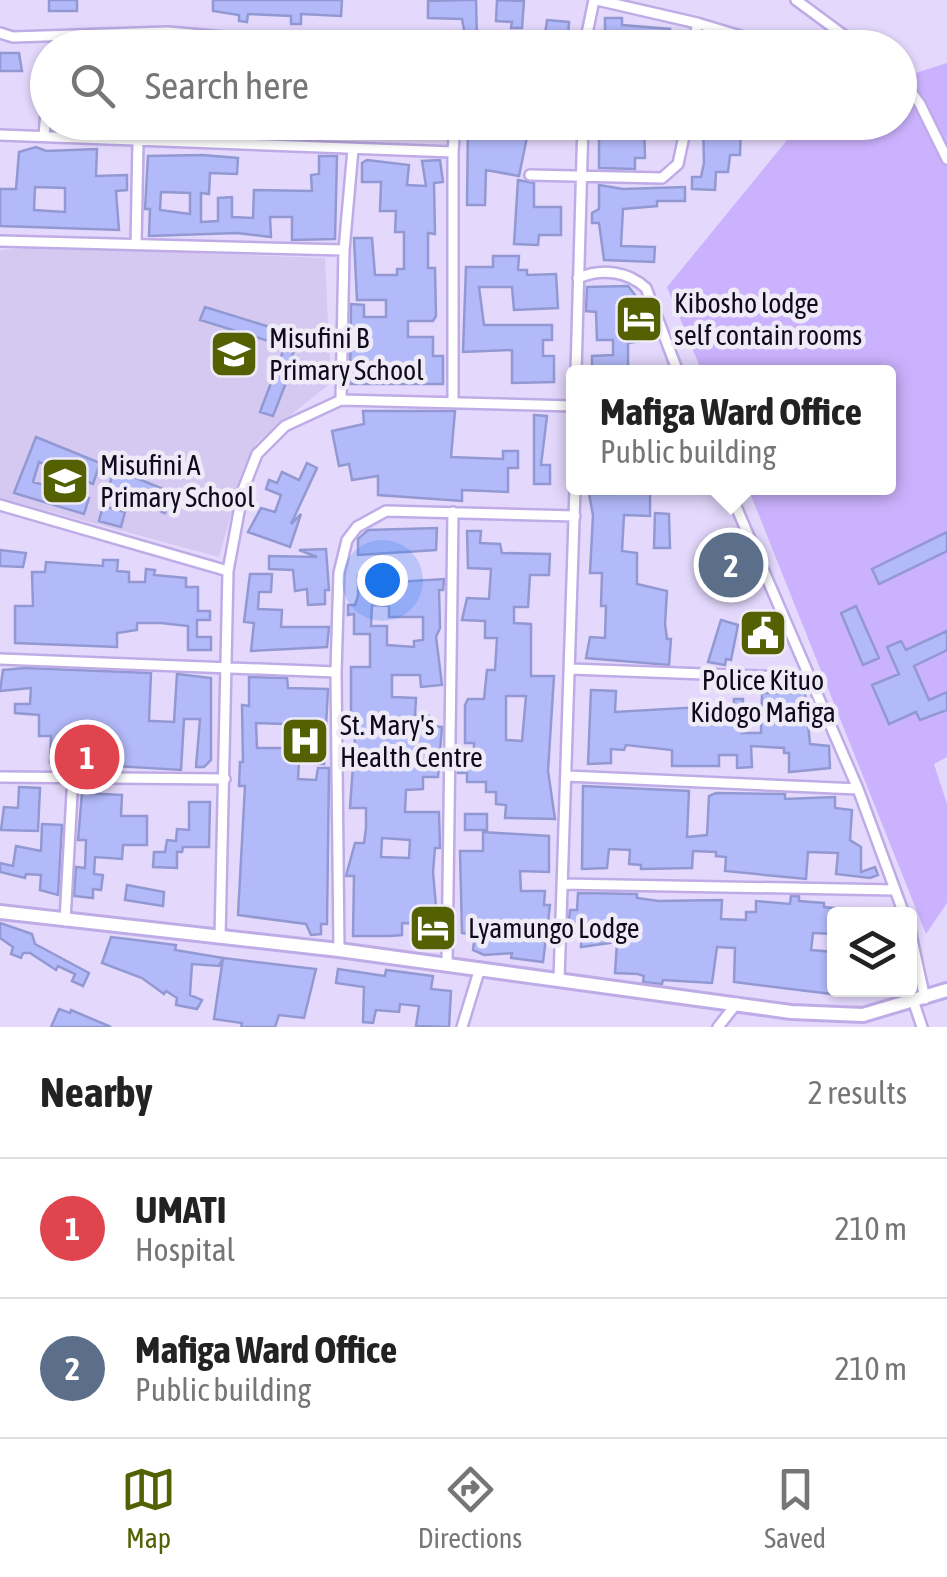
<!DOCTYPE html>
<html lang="en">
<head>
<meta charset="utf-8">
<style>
	body { margin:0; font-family:"Asap Condensed",sans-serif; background:#f6f6f6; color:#222 }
	.controls { position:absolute; right:30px; bottom:30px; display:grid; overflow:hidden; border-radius:10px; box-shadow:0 2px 8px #0004 }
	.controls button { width:90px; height:90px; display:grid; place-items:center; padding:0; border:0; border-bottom:2px solid #e0e0e0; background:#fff; color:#222; font:50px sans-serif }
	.you { position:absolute; left:382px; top:580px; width:35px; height:35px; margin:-25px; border:8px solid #fff; border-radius:50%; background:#1a73e8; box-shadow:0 0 0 15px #1a73e833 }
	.badge { display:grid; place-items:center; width:65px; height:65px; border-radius:50%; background:#536103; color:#fff; font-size:32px; font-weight:700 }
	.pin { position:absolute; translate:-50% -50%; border:5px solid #fff; box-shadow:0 2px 10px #0006 }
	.popup { position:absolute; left:566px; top:365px; width:330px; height:130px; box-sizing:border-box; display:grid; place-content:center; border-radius:10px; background:#fff; filter:drop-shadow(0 2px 8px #0005); font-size:32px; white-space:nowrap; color:#767676 }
	.popup b { font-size:38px; color:#222 }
	.popup::after { content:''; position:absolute; left:50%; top:100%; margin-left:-20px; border:20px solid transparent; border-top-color:#fff }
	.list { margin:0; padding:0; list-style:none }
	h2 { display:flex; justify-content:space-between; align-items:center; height:130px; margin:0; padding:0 40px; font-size:42px }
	h2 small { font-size:32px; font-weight:400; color:#767676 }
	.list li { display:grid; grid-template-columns:65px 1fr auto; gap:30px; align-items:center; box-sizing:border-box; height:140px; padding:0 40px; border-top:2px solid #e0e0e0 }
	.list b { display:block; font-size:38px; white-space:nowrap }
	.list p { margin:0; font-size:32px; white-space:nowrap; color:#767676 }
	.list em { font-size:32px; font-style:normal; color:#767676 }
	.icon { flex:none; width:55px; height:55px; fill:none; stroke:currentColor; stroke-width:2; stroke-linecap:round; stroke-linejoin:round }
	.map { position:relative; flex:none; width:947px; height:1027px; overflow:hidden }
	.search { position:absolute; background:#fff; box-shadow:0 2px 8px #0004; left:30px; right:30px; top:30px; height:110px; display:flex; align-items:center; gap:25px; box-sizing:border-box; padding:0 35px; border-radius:55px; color:#767676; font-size:38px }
	.sheet { height:410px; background:#fff }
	nav { display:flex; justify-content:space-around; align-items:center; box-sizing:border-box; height:140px; border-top:2px solid #e0e0e0; background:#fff; font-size:28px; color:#767676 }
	nav a { display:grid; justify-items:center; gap:5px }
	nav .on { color:#536103 }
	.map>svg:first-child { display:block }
</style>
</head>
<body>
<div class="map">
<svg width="947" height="1027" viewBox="0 0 947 1027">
	<rect width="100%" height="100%" fill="#e4d9fd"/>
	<!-- built -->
	<path fill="#d5c9f1" d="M43,247l282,11 6,125 -74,59 -13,26 -25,89 -219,-59v-248z"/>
	<!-- green -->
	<path fill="#cbb2fe" d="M947,63v694l-13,7 13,40v99l-21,31 -178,-446h140v-116h-186l-35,-85 134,-164 99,-1v-44z"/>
	<!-- building -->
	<path fill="#b3bafa" stroke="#9299d2" stroke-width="2.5" fill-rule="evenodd" d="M49,0h28v11h-28z
		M213,0h129l-1,16 -40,-2v10h-10v-8l-43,-2 -1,8 -8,-1v-6l-26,-4z
		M465,0h11l1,42 -11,-2 -4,-21 -34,-1v-17z
		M497,0l27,1 -2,27h-11l1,-6 -16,-1z
		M605,18h17v7l48,4 -2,14 -29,-2v7h-34z
		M547,20l22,2 -1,15 -23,-2z
		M0,53h19l3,18h-22z
		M468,122h35v11l24,4 -8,39 -33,-6 -1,35h-18z
		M599,122h45l1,36h-10v11l-36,-1z
		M703,122h38l-1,33h-10l-2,17h-12l-1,18 -23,-1v-12h9l3,-14z
		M36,147l10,4 51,-2 -1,27 31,-1v15l-11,1 3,39 -119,-4v-37h16l3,-37zM35,187l30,1v24l-31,-2z
		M202,155l36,3 -1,16 -27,-1 -1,21 -8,-1v29l17,-1v-23l14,-1v20l21,1 1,-28 58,1 -1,-16 8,-1v-18h18l-2,83 -43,1v-23h-22l1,20 -34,-4 -88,3 1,-27h-5l3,-53zM161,192l29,1v21l-30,-4z
		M367,160l42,5 -2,20 19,1 -4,-25 18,-1 3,22 -9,1 1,51 -7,-1v35h7l1,48 -3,5h-25v16h25v19h10v28h-93l1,-80 13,1v12h22v-17h-29l-3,-62h18l3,37h22v-6h7v-37h-9l1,-21h-16l1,-29h-19v-19z
		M518,180l16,3v24h27v28h-22l-1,10 -24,-1z
		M599,185l24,4 62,-2v14h-28v5l-34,3 -2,37 34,1 -1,15 -50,-2 -5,-37h-7v-10l7,-4z
		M493,256h26l-1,14h9v5l29,-1 2,34 -44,2 -2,-23h-33l5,38h68v15h-9v16h11v26l-42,1v-33l-49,2 3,-85h27z
		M628,286l17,22 3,32 -20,3v28l-36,-1v-14l21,-1v-15h-16l-1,-28 -10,-1 1,-24z
		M205,307l94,29 -7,20 4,1 -23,59 -13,-4 25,-66 -85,-26z
		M363,411h92l-4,46 52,2v-8h15v17h-10v24l-46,-2v11l-84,-6v-19l-26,4 -3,-16 -10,2 -7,-35 32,-7z
		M534,415l13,1 -6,49h9v19h-16z
		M36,437l64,26 -7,21 -54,-22 -6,20 56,16 -5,16 -70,-21z
		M307,463l10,5 -26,56 10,-10 -11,33 -42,-15 13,-24 14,4 6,-17 -15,-6 3,-9 8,3 5,-11 17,8z
		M114,469l59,24 -8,20 -57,-23z
		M615,488h35v28l-26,-1 -2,36 15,2v31l30,7 -2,33 2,15h4l-2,26 -83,-7 4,-21 15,1 1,-32h-5l1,-33h-12l3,-58 -4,-21h26z
		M103,506l22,6 -4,15 -22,-6z
		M655,513l14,1 1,34h-16z
		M437,528l-1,22 -78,5v-16l10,-9z
		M467,531h14l-1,12 20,1 2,9 48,1 -1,21h-19l-2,32h-14v16l17,1v52h23l-6,95 7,48 -50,-1 1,-13 -10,-1v-12h-10v-10h-19v-9h-9v-8h16v-22h-9v-38l3,-6h16l3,-29h8l2,-32h-12v-17l-23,-1 5,-22 22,1 2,-30 -23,-1zM506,696h20l-4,45 -16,-1z
		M947,532v19l-68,33 -7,-15z
		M326,549l3,41h-4v14l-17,1 -1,-16 -12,2 -2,-21 -24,-1v-13l48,1 -18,-7z
		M0,550l26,3 -3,14 -23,-1z
		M103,560h15l-1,11 12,1v10h16l1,-13 9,1 -1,5 32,3v9h12v24h12v9h-13v17h14v13h-23v-24l-27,-3h-24v7l-20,3v14l-102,-4v-37h18l-1,-34h13l1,-10 57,4z
		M250,574h22l-1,18h-12l-1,17 24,1 -1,17h48l-2,20 -76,4 3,-28 -10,-1z
		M358,575l38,2v5l48,-3 -1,11h-4l1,38 -4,9 6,48 -21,2 -1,-12h-28v22l24,1 -1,17 14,1v10l13,1 -4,50h-15v12l-17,1 -1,22h34l1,36h-5l-2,24 4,46 -2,6 -33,-1v12l-12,1h-37l1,-60h-8l9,-33h9l2,-15v-20h-16l6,-85h-5v-56h19v-33h-16v-20l-6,1v-10h7l3,-9zM372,605l17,1v11h34v23l-9,1v6l-27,-2v-19h-16zM382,838l28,2 -1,18 -28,-1z
		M856,606l23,52 -16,7 -22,-52z
		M721,620l17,5 -7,35 -5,-1 -1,6 -17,-3z
		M947,631v19l-33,16 15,34 18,-8v18l-27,10 -4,-8 -27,12 -17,-39 27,-11 -12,-27 14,-6 5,9z
		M25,668l126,5 -2,48h4l21,1 3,-48 34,4v82l-7,7h-8l4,-48h-16l-3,51 -131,-8 1,-26h-12v-21l-24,-2v-9h15l1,-16 -31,3 3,-21z
		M249,677l38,1 1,10 40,1 -4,75 -25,-3 -1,18 18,1 2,-12h11l-2,156h-6v10l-10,1 -5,-11 -68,-9 7,-129h-6l1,-24h3l-1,-57 7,1zM256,723l29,1 -1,24h-27z
		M591,690l25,1 -1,21 86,-5v9h9v6h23l1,-23h9l-1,34h19l1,-40h43l5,51 19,2 1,22 -41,4v-19h-5v-5l-33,-2 1,21 -15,1v-13h-18v11h-47v-16l-46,-5 -2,5 -13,-1v14l-23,1z
		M583,786l106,5 -2,46 20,-2 2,-39 7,-3 69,1v5l50,-2v11l17,2 -2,30 11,7v25l14,-5 3,8 -8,3 -34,-4 2,-21 -30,-1 -2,27 -81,-8 1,-14 -10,-1v-4l-23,-1 -1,17 -51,1v-4l-12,-1 1,-14 -21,-1 -2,19 -25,1z
		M19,787l21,1 -2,43 -37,-1 3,-23 14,1z
		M82,793l40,2 -1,21h26v29h-24l-1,14 -27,-2 -1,17 9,1 -2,15 -8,-1v9l-19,-2 2,-29 9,1 1,-28h-8z
		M189,802h21l-1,45h-26l-1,5h-5v16l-24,-1 1,-15h11l2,-12 9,1 1,-12 12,1z
		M465,814h22v16h-22z
		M42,824l20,1 -4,70 -18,-5 1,-15 -15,-1 -1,4 -25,-6v-9l13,3 3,-20 25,5z
		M483,832l66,4v36l-29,-1 1,20h24l-1,14h6l-7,57 -32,-4 1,-5 -28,2 -11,-5 2,-15 -13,-2 -2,-82h23z
		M127,885l37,7 -1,14 -38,-6z
		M578,893l59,1v4l22,3 63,-1 -1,19 25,1v-8h10v-11l34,3 1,-8h8v5l25,2v4l10,1v26l-21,-1 -2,17 23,2 -2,42 -98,-12 1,-34 -18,-1 -5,36 -49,-3 -1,4 -19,-2 1,-6 -6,-2 -23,-1 2,-31 -36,5 1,-21 -13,-6 1,-10h7z
		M0,923l32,11 3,10 54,29 -6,13 -11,-5 3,-7 -17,-8 -2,4 -26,-17h-7l-2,5 -10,-4 2,-7 -13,-9z
		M111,937l65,8 -1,5 48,8 -4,8 -27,-2 -2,31 12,5 -5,9 -21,-4 1,-7 -11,-7 -2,3 -22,-16 -40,-15z
		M223,958l93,11 -12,49 -25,-3 -4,12h-34l1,-4 -28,-4z
		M338,969l47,7 1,-6 47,6 -2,13 20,2 -2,36 -33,-1 3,-20 -19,-2 -1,8 -23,-2 -3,13 -10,-1 1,-35 -28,-4z
		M59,1009l11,4 1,-3 40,17h-60z"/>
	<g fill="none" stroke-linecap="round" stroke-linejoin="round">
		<!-- street casing -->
		<g stroke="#bface7" stroke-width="14">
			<path id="street" d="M597,0l100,23 -2,25
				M796,0l65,48
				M697,23l83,25
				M0,33l13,4 155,-5 180,16
				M431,48h37
				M584,48l10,-48
				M900,76l20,28 27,55
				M0,135l453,17v249
				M44,136l4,-49
				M453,152l2,-30
				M530,175l132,3 16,-14 9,-42
				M0,241l344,9
				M136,245l2,-104
				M578,278c24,-10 49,-7 68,10l32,84
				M576,372l7,-250
				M341,400l3,-150 9,-101
				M728,488l130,301 46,125
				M0,505l228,66
				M0,659l336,13
				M571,669l239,9
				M566,776l292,13
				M0,777l225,2
				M563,884l332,6
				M65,921l8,-146
				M910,930l15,69
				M220,938l8,-367 15,-81 14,-36 28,-28 56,-26 233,6
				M339,950l-3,-278 3,-99 8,-33 10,-13 29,-16 189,5
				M447,965l6,-453
				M559,980l16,-492
				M914,1003l8,24
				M462,1027l18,-59
				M718,1027l19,-24"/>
		</g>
		<!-- secondary casing -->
		<g stroke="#bface7" stroke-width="18">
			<path id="secondary" d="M0,912l339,38 452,62 72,3 84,-25"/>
		</g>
		<!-- street -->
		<use href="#street" stroke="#fff" stroke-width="9"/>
		<!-- secondary -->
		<use href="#secondary" stroke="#fff" stroke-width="12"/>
	</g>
	<!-- icons -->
	<defs>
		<g id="hotel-square" transform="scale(2.5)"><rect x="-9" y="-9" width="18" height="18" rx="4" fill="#536103" stroke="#eeebf7"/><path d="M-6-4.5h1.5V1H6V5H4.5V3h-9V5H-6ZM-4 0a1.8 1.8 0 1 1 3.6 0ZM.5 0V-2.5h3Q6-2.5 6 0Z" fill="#fff"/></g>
		<g id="school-square" transform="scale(2.5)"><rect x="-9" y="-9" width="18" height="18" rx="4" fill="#536103" stroke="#eeebf7"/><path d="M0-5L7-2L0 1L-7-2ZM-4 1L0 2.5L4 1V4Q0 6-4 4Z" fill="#fff"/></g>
		<g id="civic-square" transform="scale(2.5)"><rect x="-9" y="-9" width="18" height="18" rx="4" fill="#536103" stroke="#eeebf7"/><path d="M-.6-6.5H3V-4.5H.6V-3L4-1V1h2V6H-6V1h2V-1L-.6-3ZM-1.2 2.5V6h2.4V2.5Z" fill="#fff"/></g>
		<g id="hospital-square" transform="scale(2.5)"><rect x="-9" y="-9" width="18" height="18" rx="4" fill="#536103" stroke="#eeebf7"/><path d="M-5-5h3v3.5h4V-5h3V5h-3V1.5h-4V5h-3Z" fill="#fff"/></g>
	</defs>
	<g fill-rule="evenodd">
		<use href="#hotel-square" x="639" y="319"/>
		<use href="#school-square" x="234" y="354"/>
		<use href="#school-square" x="65" y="481"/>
		<use href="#civic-square" x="763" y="633"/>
		<use href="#hospital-square" x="305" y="741"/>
		<use href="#hotel-square" x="433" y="928"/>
	</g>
	<g text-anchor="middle" stroke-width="9" stroke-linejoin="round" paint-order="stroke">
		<!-- poi labels -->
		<g font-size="28" fill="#10091d" stroke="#eeebf7" text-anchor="start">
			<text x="674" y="313">Kibosho lodge<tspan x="674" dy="32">self contain rooms</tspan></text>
			<text x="269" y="348">Misufini B<tspan x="269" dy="32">Primary School</tspan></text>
			<text x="100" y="475">Misufini A<tspan x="100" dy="32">Primary School</tspan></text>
			<text x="763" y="690" text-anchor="middle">Police Kituo<tspan x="763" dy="32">Kidogo Mafiga</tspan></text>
			<text x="340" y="735">St. Mary's<tspan x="340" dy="32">Health Centre</tspan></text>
			<text x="468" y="938">Lyamungo Lodge</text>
		</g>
	</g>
</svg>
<div class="controls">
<button><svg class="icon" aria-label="layers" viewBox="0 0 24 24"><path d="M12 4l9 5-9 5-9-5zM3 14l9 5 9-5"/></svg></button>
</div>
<div class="you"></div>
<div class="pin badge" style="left:87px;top:757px;background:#e0444e">1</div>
<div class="pin badge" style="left:731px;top:565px;background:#5c6f8a">2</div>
<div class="popup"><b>Mafiga Ward Office</b>Public building</div>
<div class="search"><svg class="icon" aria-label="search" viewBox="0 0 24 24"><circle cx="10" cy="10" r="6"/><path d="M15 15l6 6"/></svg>Search here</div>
</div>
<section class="sheet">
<h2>Nearby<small>2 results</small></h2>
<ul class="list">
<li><span class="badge" style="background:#e0444e">1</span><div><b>UMATI</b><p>Hospital</p></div><em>210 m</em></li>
<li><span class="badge" style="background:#5c6f8a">2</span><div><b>Mafiga Ward Office</b><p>Public building</p></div><em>210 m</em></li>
</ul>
</section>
<nav>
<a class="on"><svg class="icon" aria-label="map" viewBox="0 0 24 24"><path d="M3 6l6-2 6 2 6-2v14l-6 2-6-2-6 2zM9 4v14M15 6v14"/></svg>Map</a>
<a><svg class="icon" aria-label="directions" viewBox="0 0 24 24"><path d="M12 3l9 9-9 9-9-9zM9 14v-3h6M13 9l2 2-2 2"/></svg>Directions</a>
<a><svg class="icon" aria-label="saved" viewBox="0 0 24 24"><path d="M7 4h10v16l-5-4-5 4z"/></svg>Saved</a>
</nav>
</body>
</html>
